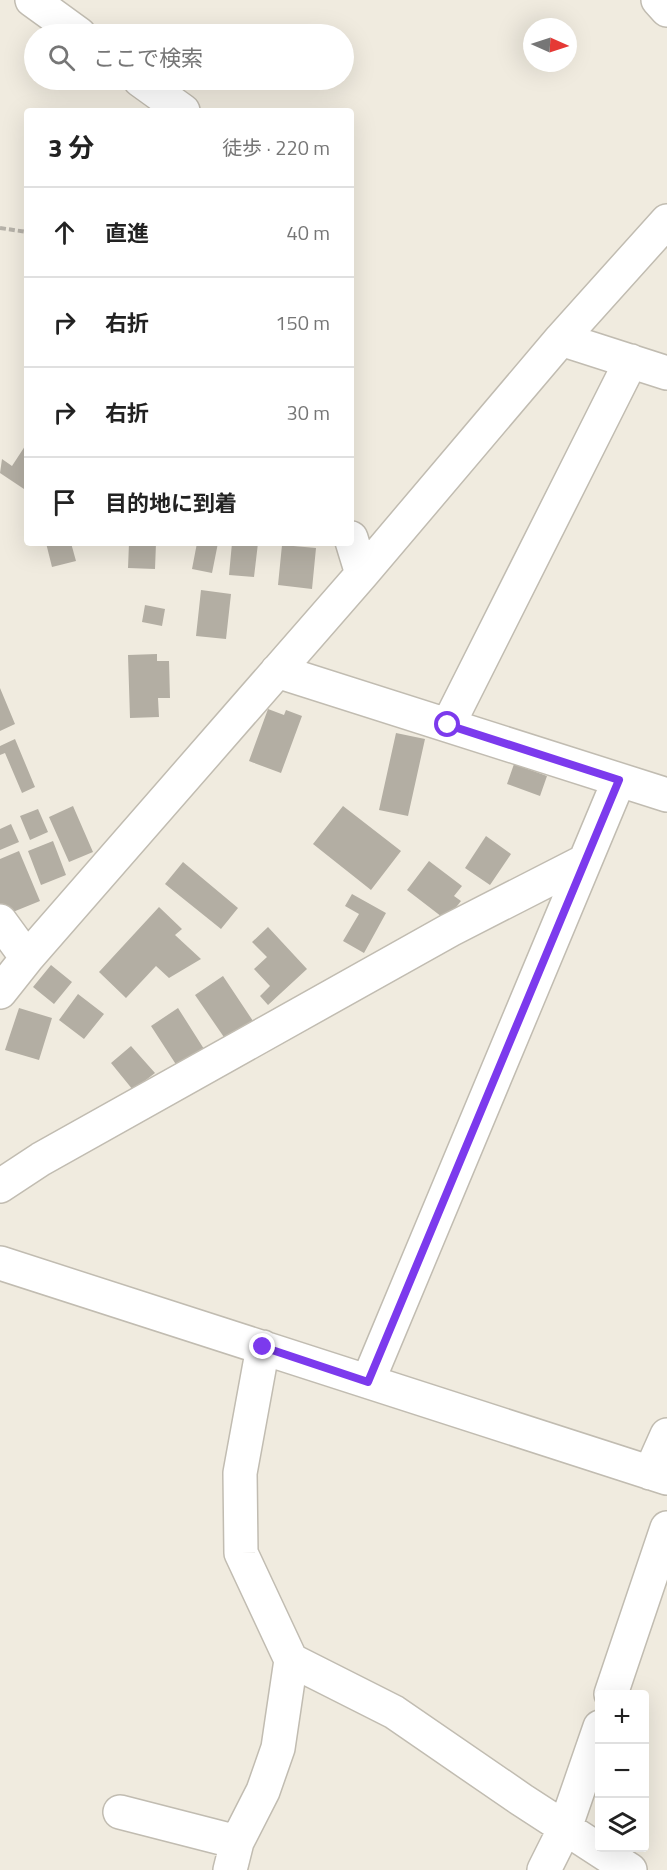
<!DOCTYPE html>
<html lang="ja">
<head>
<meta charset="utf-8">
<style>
	body { margin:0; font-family:"Titillium Web","Noto Sans JP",sans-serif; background:#f6f6f6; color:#222 }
	.controls { position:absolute; right:18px; bottom:18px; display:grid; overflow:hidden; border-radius:6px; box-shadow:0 6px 24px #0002 }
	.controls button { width:54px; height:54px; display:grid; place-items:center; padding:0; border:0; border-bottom:2px solid #e0e0e0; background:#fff; color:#222; font:30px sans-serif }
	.compass { position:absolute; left:523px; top:18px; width:54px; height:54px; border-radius:50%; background:#fff; box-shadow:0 6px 24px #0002; rotate:93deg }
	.stop { position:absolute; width:18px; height:18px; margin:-14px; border:4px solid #7c3aed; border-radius:50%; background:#fff }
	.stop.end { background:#7c3aed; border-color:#fff; box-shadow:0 2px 6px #0008 }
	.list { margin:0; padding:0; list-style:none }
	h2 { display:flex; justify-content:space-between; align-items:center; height:78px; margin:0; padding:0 24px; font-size:26px }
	h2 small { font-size:20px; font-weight:400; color:#767676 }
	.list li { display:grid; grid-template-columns:39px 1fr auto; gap:18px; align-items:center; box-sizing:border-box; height:90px; padding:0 24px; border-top:2px solid #e0e0e0 }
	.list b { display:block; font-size:22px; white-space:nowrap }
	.list em { font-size:20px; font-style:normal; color:#767676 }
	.icon { flex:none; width:33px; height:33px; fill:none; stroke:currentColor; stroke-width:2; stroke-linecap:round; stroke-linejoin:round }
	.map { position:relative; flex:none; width:667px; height:1870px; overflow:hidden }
	.search { position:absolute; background:#fff; box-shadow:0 6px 24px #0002; left:24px; top:24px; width:330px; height:66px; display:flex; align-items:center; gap:15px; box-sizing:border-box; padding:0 21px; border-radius:33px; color:#767676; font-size:22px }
	.panel { position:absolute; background:#fff; box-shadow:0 6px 24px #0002; left:24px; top:108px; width:330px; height:438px; border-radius:6px }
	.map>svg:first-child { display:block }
</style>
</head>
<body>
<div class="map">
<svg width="667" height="1870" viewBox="0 0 667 1870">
	<rect width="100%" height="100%" fill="#f0ebdf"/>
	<!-- building -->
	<path fill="#b3aea3" d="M27,443v48l-27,-18 2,-14 10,7z
		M46,543h25l5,18 -24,6z
		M129,543h27l-1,26 -27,-1z
		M197,543h21l-6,30 -20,-4z
		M232,543h26l-4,34 -25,-2z
		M282,545l34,3 -4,41 -34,-4z
		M201,590l30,4 -5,45 -30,-3z
		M145,605l20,4 -3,17 -20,-4z
		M157,654v7h12l1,37h-12l1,19 -29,1 -2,-63z
		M0,688l15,36 -15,7z
		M268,709l16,6 2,-5 16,6 -21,57 -32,-12z
		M396,733l29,6 -17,77 -29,-6z
		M15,739l20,48 -13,6 -17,-40 -5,2v-9z
		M514,764l33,12 -7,20 -33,-12z
		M73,806l20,46 -24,10 -20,-45z
		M343,806l58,45 -30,39 -58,-46z
		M38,809l10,23 -18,8 -10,-24z
		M11,824l8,18 -19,8v-21z
		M486,836l25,18 -21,31 -25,-17z
		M53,841l13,34 -25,10 -13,-34z
		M19,851l21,50 -37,15 -3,-8v-49z
		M429,861l33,25 -8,10 7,5 -15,19 -39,-30z
		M183,862l55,46 -17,21 -56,-45z
		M352,894l34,19 -22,40 -21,-12 16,-27 -14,-8z
		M159,907l23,22 -7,6 26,24 -32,19 -13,-12 -30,32 -27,-26z
		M268,927l39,42 -39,36 -8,-9 10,-10 -16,-17 13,-12 -15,-15z
		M51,965l21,17 -18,22 -21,-17z
		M223,976l32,48 -27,19 -33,-48z
		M78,994l26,20 -20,25 -25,-19z
		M19,1008l33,10 -13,42 -34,-10z
		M178,1008l26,41 -27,17 -26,-40z
		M131,1046l24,27 -22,17 -22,-27z"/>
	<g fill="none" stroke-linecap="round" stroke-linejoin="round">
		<!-- minor casing -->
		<g stroke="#c1bcb1" stroke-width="36">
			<path id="minor" d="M32,0l47,34
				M658,0l9,10
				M140,80l43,31
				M561,339l106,34
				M351,538l11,36
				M277,671l390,124
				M448,725l183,-364
				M0,921l27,37
				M0,992l27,-34 335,-384 199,-235 106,-118
				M0,1186l41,-27 409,-229 135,-69
				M0,1263l667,215
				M368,1381l251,-601
				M650,1473l17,-38
				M291,1660l103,52 128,88 108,70
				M611,1694l56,-166
				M120,1812l117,30
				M230,1870l7,-28 26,-51 15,-43 13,-88 -50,-107 -1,-80 23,-126
				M544,1870l21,-42 35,-101"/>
		</g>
		<!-- path -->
		<path stroke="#b6b2a9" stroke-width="4" stroke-dasharray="6 3" stroke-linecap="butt" d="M0,228l27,4"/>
		<!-- minor -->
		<use href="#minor" stroke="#fff" stroke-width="33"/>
	</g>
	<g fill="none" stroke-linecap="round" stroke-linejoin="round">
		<!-- route -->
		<path stroke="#7c3aed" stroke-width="8" d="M263,1347l105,35 251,-602 -171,-55"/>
	</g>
</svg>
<div class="controls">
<button>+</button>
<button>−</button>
<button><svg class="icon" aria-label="layers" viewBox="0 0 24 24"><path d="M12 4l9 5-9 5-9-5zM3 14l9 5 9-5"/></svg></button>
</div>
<svg class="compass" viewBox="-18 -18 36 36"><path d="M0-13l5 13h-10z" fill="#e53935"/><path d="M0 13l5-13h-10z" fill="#767676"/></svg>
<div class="stop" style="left:448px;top:725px"></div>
<div class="stop end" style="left:263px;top:1347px"></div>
<div class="search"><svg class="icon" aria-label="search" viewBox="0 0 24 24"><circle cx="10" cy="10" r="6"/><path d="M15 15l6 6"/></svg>ここで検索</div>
<section class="panel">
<h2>3 分<small>徒歩 · 220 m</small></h2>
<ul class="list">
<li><svg class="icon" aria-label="ahead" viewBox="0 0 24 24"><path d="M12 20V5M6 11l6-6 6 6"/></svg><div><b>直進</b></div><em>40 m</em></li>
<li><svg class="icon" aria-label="right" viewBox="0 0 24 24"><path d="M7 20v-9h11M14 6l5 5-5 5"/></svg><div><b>右折</b></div><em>150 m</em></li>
<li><svg class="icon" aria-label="right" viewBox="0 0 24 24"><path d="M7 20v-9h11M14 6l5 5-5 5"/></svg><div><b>右折</b></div><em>30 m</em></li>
<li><svg class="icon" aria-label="arrive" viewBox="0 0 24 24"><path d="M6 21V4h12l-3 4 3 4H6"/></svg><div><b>目的地に到着</b></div></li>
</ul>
</section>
</div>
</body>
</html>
